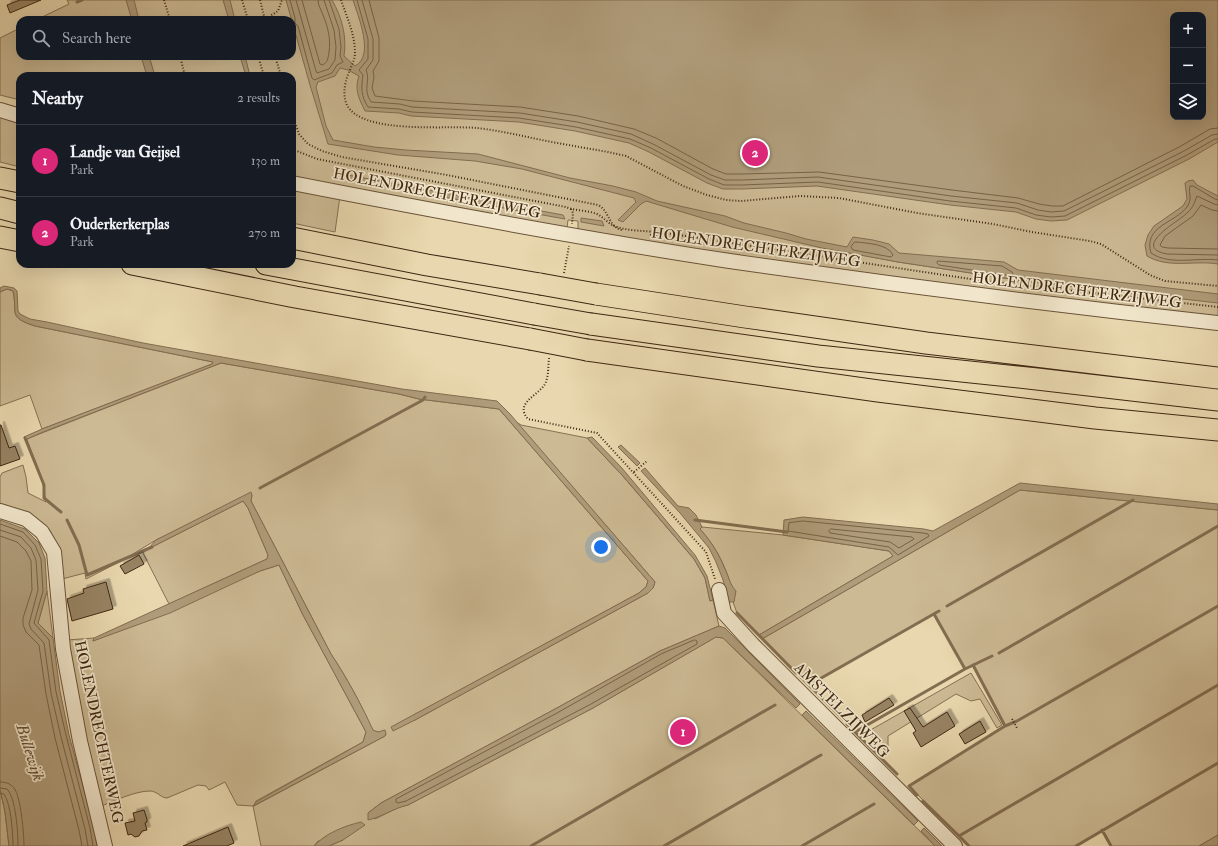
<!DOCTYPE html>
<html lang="en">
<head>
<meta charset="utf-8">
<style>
	body { margin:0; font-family:"IM FELL Double Pica",serif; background:#20242c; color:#f1f3f6 }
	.controls { position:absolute; right:12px; top:12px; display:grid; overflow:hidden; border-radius:8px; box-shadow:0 4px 16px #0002 }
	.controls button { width:36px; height:36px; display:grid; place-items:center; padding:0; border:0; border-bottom:1px solid #363941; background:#171b24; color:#f1f3f6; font:20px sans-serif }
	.you { position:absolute; left:601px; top:547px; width:14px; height:14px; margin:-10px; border:3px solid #fff; border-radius:50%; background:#1a73e8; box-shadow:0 0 0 6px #1a73e833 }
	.badge { display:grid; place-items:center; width:26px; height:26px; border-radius:50%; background:#db2777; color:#fff; font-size:13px; font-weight:700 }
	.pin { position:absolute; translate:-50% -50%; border:2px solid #fff; box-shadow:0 1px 4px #0006 }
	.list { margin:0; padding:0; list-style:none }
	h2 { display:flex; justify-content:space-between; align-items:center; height:52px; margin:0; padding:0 16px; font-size:17px }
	h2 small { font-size:13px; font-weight:400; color:#9ea1a6 }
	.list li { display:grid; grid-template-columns:26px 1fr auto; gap:12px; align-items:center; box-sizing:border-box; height:72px; padding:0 16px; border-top:1px solid #363941 }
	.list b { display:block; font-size:15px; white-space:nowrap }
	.list p { margin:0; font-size:13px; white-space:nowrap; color:#9ea1a6 }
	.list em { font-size:13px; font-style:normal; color:#9ea1a6 }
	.icon { flex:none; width:22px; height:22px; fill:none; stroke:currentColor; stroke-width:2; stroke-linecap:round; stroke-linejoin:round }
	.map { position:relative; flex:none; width:1218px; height:846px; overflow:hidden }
	.search { position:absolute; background:#171b24; box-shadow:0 4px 16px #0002; left:16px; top:16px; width:280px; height:44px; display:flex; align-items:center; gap:10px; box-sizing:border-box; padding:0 14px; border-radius:12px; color:#9ea1a6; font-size:15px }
	.panel { position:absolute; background:#171b24; box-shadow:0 4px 16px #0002; left:16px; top:72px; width:280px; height:196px; border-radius:12px }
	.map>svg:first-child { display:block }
</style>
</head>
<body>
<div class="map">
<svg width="1218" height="846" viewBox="0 0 1218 846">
	<defs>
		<filter id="shadow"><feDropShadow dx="3.5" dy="-3.5" stdDeviation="0" flood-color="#0004"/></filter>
	</defs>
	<rect width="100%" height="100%" fill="#e9d8af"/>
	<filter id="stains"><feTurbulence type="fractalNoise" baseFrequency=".005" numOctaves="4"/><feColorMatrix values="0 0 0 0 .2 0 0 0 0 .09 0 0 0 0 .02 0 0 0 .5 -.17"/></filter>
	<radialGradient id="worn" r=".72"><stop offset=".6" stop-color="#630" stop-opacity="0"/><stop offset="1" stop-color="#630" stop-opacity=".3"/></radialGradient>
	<!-- green -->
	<path fill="#ccba94" stroke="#867053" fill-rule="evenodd" d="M67,0h1151v317l-93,-8 -432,-59 -115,-20v-9l-10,-1 -1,8 -112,-21 -126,-14 11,3 -5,36 -43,-9v-147h-272v24l-20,-5v-57l20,-10v28h272v-36h-256l33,-16zM1173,15h30v102h-30zM835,250l189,31 -126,-19z
		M0,113l20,6v48l-20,-5z
		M7,289l6,2c5,22 -6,26 22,35l178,36 -1,2 -170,65 -12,-34 -30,11v-114z
		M221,363l178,31 20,5 80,10 149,172 -2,6 -7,6 -247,134 23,-7 233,-127 5,-5 2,-6 -140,-161 6,4 66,13 35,37 72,84 11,19 5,23 3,-1 6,26 -59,25 -105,58 -174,94 -13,10 7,6 24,-12 9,-2 185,-97 123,-71 7,1 212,208h-606l14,-6 -25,1 -4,5h-53l-8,-40 -16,-1 -12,-23 -16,8 -3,-4 -8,-1 -31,13c-6,0 -10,-7 -17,-7 -15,0 -36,10 -51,16l-32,-167 27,-2 -1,3 167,-70 19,-6 24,50 63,117 -3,10 -107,59 -2,5 131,-70 1,-2 -13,-3c-12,-27 -26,-53 -42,-77l-80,-153 1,-6 -96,45 -33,20 -37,19 -1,-6 -23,6c-2,-12 -6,-42 -14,-51 -9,-12 -34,-17 -48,-22v-29l2,-4 21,-8 3,12 2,16 18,9 -4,-23 -15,-39 2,-2z
		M1020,490l198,20v325l-19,11h-88l-9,-15 -26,15h-107l-60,-60 96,-60 -32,-60 -8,3 -31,-55 -125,71 -47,-46z
		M243,501l5,7 20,47 -1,4 -98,45 -26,-51 5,-4z
		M702,527l81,8 106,16 4,5 -134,79 -22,-22 -4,-11 1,-1c-4,-27 -16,-52 -34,-72z
		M47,591l6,47 -15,-15z
		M971,673l31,52 -5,3 -17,-29 -9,2 -15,-7 -68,42v17l-21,-21z
		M0,789l5,23 4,34h-9z"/>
	<!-- water -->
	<path fill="#af9c7a" stroke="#826d50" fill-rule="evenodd" d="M126,0h8l5,20h-7z
		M223,0h7l5,20h-6z
		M286,0h46c10,17 15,37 12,56l11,10c20,-10 3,-50 -2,-66h865v142l-29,17 -122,61 -16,1 -15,-2 -20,-7 -66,-7 -133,-19 -75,3h-19l-16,-6 -58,-31 -20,-9 -54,-12 -56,-9 -108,-6 -12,-3 -34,-2c-6,-12 -11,-22 -6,-35l-11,-6 -8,-2 -5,8 -17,6 -2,5 10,39 7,14 41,7 32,3 72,4 92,24 43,8 23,6 21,9 68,15 19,7 42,10 20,6 41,8 6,-10 20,3 16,4 10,9 105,9 14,8 200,24v9l-194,-22 -126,-19 -76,-14 -90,-21 -86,-26 -5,3 -18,18 -5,-2 18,-18 -2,-4 -112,-29 -47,-8 -77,-6 -70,-11 -18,-59zM1173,15h30v102h-30z
		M141,56h8l6,20h-8z
		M240,56h5l5,20h-4z
		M348,175l215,40 2,4 -218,-39 -4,-3z
		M1193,180l4,5 21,11v68c-24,-4 -49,5 -71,-8l-2,-11 3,-10 6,-9 29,-20 4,-7 -2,-16 3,-2z
		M581,218l21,3 2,5 -23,-4z
		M4,286l10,2 3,3 1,20 2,3 10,5 17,3 96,21 259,46 95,12 13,13 145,168 -2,6 -5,5 -233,127 -22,11 -2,-4 248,-134 7,-6 2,-6 -149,-172 -80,-10 -20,-5 -178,-31 -178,69 -18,8 -1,-3 18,-8 170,-65 1,-2 -178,-36c-28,-9 -17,-13 -22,-35l-6,-2 -7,3v-4z
		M592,437l29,30 74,88 12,21 6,24 -3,1 -5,-23 -11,-19 -72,-84 -35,-37z
		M621,445l19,18 -3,3 -19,-19z
		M645,468l33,38 11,2 7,7 6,12 -2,2c11,12 19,25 25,40 4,8 5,16 11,22l-2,11h-5l-6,-22 -7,-18 -7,-14 -29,-35 -39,-42z
		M1020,483l198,21v6l-198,-20 -258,149 -3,-4 134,-79 -4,-5 -106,-16 1,-15 19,-3 121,12 9,2z
		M251,492l1,3 -1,6 80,153c16,24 30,50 42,76l5,2 7,-2 1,4 -1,2 -132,70 3,-4 107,-60 3,-10 -63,-117 -24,-50 -19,6 -90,42 -77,28 1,-3 173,-79 1,-4 -20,-47 -5,-7 -95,48 8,-9z
		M0,520l25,9 14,14 6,15 2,33 -9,32 15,15 7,53 9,44 25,92 3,19h-88l-4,-34 -5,-23z
		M719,626l6,2 75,76 -4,4 -73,-70 -7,-1 -123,71 -185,97c-14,3 -26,12 -40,15v-7l13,-10 174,-94 105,-58z
		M806,711l112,110 -4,4 -112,-110z
		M361,822l4,3 -22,15 -14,6h-15c12,-13 30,-20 47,-24z
		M924,828l18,18h-7l-14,-15z
		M1218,835v11h-19z"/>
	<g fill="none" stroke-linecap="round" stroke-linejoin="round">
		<!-- shore -->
		<path stroke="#776246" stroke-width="1" d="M290,0l5,18v5l3,3 14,52 2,2 18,-7 5,-8 6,-3 -3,-6 1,-9 -2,-18 -10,-29
			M296,0l20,71 1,2 12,-4 6,-9 1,-13 -2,-17 -10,-30
			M302,0l18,64 2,1c6,-2 6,-7 7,-13 2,-12 -1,-25 -6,-37 -2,-6 -5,-9 -5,-15
			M357,0l11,39v20l-9,11 4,5c-2,13 -2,21 5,32l31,2 13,3 107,6 57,9 54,12 21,9 58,31 15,6h18l76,-3 132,19 66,7 20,7 15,2 14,-1 122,-61 28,-16h3
			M362,0l11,39v21l-7,10c5,12 -4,18 5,32l29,2 12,3 108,6 57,9 54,12 22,10 58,31 14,5h17l76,-3 133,19 66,7 21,7 13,2 13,-1 120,-60 28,-16 6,-1
			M369,0l10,38v23l-6,10 1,6 -2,11 3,8 38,5 107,6 58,9 56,13 22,9 57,31 13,5h16l77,-2 133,18 66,8 21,6 13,2h11l118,-60 29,-17 8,-1
			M1218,200l-3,-1 -22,-13h-3c-2,8 3,12 -3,21 -12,16 -44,19 -36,46 19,13 46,4 67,7
			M1218,205l-4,-1 -17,-8c-2,5 -4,12 -9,16 -8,9 -58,35 -21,42l51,1
			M1218,211l-6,-1 -11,-5 -8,11 -28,20 -5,9 2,2 6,1 50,1
			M855,242c12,1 33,2 38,13l-2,2 -38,-7 -2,-3z
			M938,261l64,5 10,6 1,2 -2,2 -72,-11 -2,-2z
			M803,521l120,12 5,1 1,2 -31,19 -9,-8 -101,-16 1,-8z
			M0,524l23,8 12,13 6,14 2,32 -9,32 15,17 7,52 10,43 24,93 3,18
			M831,529l81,8 2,2 -15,9 -9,-6 -60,-9 -1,-2z
			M0,530l21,7 10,11 5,12 2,30 -9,34 2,5 13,14 7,50 10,44 24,92 3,17
			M0,536l17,6 9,9 5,10 1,29 -9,28v7l3,7 13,13 7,49 9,44 24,92 3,16
			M695,640l2,1v3l-106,60 -185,97 -8,2 -2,-1v-3l161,-86 104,-59z
			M0,782c5,0 10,1 14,6 7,9 10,46 10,58
			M0,788l7,1c9,9 11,44 11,57
			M0,793l4,1c7,10 9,39 9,52"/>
		<!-- stream -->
		<path stroke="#826d50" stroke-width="3" d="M77,2l5,-2
			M25,438l19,47v13l17,14
			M260,488l163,-88 2,-3
			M67,520l12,25 8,30 65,-28
			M695,520l92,12
			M947,606l186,-106
			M737,613l59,60
			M934,614l31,55
			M999,653l219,-127
			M973,665l32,61
			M801,677l42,42
			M809,685l130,-74
			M847,724l50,50
			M855,732l110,-63 27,-13
			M917,795l-8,-9 96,-60 12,-5 201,-115
			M923,801l36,35
			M1102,830l9,16
			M531,846l244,-141
			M664,846l157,-91
			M802,846l72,-42
			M969,846l-10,-10 259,-151
			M1076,846l142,-83"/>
	</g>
	<!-- building -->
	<path fill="#978364" stroke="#3f2712" filter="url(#shadow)" d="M20,0h21l-31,13 -3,-8z
		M0,425h1l8,23 6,-2 5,13 -20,7z
		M139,555l5,9 -19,10 -5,-8z
		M106,582l7,27 -41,12 -5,-22 17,-6 -1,-4z
		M889,698l5,7 -29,17 -3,-7z
		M910,708l13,19 24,-15 8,14 -34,21 -8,-14 3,-2 -12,-20z
		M980,721l6,11 -21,12 -6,-10z
		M144,810l3,9v3l-2,1 2,7 -5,1 -3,5 -4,1 -4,-3 -3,1 -3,-12 10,-2 -2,-8z
		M228,827l6,16 -7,3h-44z"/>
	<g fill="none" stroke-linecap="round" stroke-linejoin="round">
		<!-- minor casing -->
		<g stroke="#6a5339" stroke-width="16">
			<path id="minor" d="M0,110l20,6
				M292,183c143,28 287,55 431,77 165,24 330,45 495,63
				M0,511l26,8 16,13 12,20 9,97 17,92 25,105
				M719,590l5,23 29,32 202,201"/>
		</g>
		<!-- highway casing -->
		<g stroke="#3f2712" stroke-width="23">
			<path id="highway" d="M0,178l20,4
				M0,208l20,5
				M0,237l20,4
				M292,238l135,27 113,19
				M132,264l163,33 235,42
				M266,264l268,50
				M596,294l149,23 181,26 292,35
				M591,324l227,32 219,23 181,21
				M587,350l291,41 217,27 123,12"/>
		</g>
		<!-- path -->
		<path stroke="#3f2712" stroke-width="2" stroke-dasharray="1 2" stroke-linecap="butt" d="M164,0l6,20
			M242,0l6,20
			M260,0l5,20
			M341,0c6,17 14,35 14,53 0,6 -3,11 -5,17 -5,10 -8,25 -3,35 15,30 101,20 130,23 27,3 53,10 80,15 17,3 34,6 51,9l18,4 57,30 24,9 19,5 15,1 59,-5 39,2 78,15 76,11 39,8 58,9 11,3 49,31 15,6 53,5
			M268,20l2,-4 8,-5 4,-11
			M180,56l5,20
			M258,56l6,20
			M275,56l6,20
			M292,114l7,20 9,10 14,7 20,6 105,18 151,30c12,6 10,22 24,25
			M292,149l25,10 249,48c9,4 21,3 31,7 6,3 10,8 15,11 12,6 34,6 47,7l318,48 241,27
			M571,209l2,4 -1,11
			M650,235l63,10
			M564,273l5,-27
			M549,358c-1,8 0,18 -4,26 -7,12 -31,19 -17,35l69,14 109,119 9,27
			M634,472l13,-11
			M1012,719l5,9"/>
		<!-- minor -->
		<use href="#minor" stroke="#f1e6cb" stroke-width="14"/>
		<!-- highway -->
		<use href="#highway" stroke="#e9d8af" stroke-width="21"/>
		<!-- highway-bridge casing -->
		<g stroke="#3f2712" stroke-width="23" stroke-linecap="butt">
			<path id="highway-bridge" d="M540,284l56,10
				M534,314l57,10
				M530,339l57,11"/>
		</g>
		<!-- highway-bridge -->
		<use href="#highway-bridge" stroke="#e9d8af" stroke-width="21"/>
	</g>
	<g text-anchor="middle" stroke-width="3.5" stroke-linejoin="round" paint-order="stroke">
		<!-- street labels -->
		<g font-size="15" fill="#3f2712" stroke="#f1e6cb">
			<text transform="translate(437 193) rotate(11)" y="5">HOLENDRECHTERZIJWEG</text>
			<text transform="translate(756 247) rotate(8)" y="5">HOLENDRECHTERZIJWEG</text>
			<text transform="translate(1077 290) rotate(7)" y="5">HOLENDRECHTERZIJWEG</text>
			<text transform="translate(842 710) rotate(45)" y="5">AMSTELZIJWEG</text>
			<text transform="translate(99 732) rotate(78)" y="5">HOLENDRECHTERWEG</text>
		</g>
		<!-- water labels -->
		<g font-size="16" font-style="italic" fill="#614a31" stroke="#f1e6cb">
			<text transform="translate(31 752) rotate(72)" y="6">Bullewijk</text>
		</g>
	</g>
	<rect width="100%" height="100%" filter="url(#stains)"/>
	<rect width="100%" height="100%" fill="url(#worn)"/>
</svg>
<div class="controls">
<button>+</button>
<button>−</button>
<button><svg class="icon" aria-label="layers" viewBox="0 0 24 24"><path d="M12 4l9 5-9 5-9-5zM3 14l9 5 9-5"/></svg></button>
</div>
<div class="you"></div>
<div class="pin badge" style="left:683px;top:732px">1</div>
<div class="pin badge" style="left:755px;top:153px">2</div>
<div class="search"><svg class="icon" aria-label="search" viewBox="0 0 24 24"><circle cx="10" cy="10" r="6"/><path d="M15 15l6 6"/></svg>Search here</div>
<section class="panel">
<h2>Nearby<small>2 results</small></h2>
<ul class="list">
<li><span class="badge">1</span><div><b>Landje van Geijsel</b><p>Park</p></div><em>130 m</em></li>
<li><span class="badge">2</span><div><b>Ouderkerkerplas</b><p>Park</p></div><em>270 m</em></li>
</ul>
</section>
</div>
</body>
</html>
